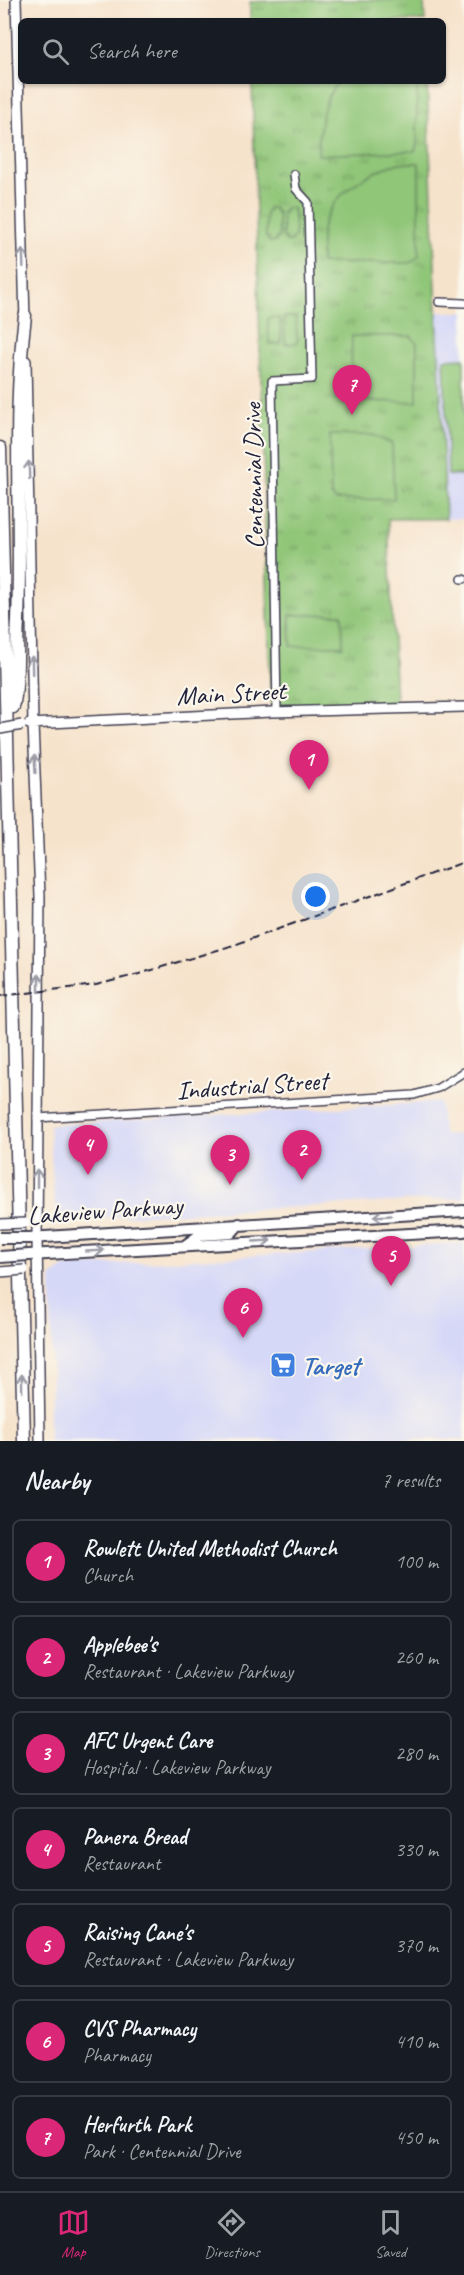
<!DOCTYPE html>
<html lang="en">
<head>
<meta charset="utf-8">
<style>
	body { margin:0; font-family:Caveat,sans-serif; background:#20242c; color:#f1f3f6 }
	.you { position:absolute; left:316px; top:897px; width:21px; height:21px; margin:-15px; border:4px solid #fff; border-radius:50%; background:#1a73e8; box-shadow:0 0 0 9px #1a73e833 }
	.badge { display:grid; place-items:center; width:39px; height:39px; border-radius:50%; background:#db2777; color:#fff; font-size:20px; font-weight:700 }
	.pin { position:absolute; translate:-50% -50px; filter:drop-shadow(0 2px 3px #0008) }
	.pin::after { content:''; position:absolute; top:32px; width:21px; height:18px; background:inherit; clip-path:polygon(0 0,100% 0,50% 100%) }
	.list { margin:0; padding:0; list-style:none }
	h2 { display:flex; justify-content:space-between; align-items:center; height:78px; margin:0; padding:0 24px; font-size:26px }
	h2 small { font-size:20px; font-weight:400; color:#9ea1a6 }
	.list li { display:grid; grid-template-columns:39px 1fr auto; gap:18px; align-items:center; box-sizing:border-box; height:84px; margin:0 12px 12px; padding:0 12px; border:2px solid #363941; border-radius:9px }
	.list b { display:block; font-size:22px; white-space:nowrap }
	.list p { margin:0; font-size:20px; white-space:nowrap; color:#9ea1a6 }
	.list em { font-size:20px; font-style:normal; color:#9ea1a6 }
	.icon { flex:none; width:33px; height:33px; fill:none; stroke:currentColor; stroke-width:2; stroke-linecap:round; stroke-linejoin:round }
	.map { position:relative; flex:none; width:464px; height:1441px; overflow:hidden }
	.search { position:absolute; background:#171b24; box-shadow:0 2px 4px #0004; left:18px; right:18px; top:18px; height:66px; display:flex; align-items:center; gap:15px; box-sizing:border-box; padding:0 21px; border-radius:9px; color:#9ea1a6; font-size:22px }
	.sheet { height:750px; background:#171b24 }
	nav { display:flex; justify-content:space-around; align-items:center; box-sizing:border-box; height:84px; border-top:2px solid #363941; background:#171b24; font-size:16px; color:#9ea1a6 }
	nav a { display:grid; justify-items:center; gap:3px }
	nav .on { color:#db2777 }
	.map>svg:first-child { display:block }
</style>
</head>
<body>
<div class="map">
<svg width="464" height="1441" viewBox="0 0 464 1441">
	<defs>
		<pattern id="park-tufts" width="24" height="20" patternUnits="userSpaceOnUse" patternTransform="scale(1.5)"><rect width="24" height="20" fill="#90c678"/><path d="M3 7l-1-3M5 7V3M7 7l1-3M15 17l-1-3M17 17v-4M19 17l1-3" fill="none" stroke="#75a064"/></pattern>
	</defs>
	<rect width="100%" height="100%" fill="#fbf7ec"/>
	<filter id="ink" filterUnits="userSpaceOnUse"><feTurbulence type="fractalNoise" baseFrequency=".0167" numOctaves="2"/><feDisplacementMap in="SourceGraphic" scale="12" xChannelSelector="R" yChannelSelector="G"/><feConvolveMatrix kernelMatrix="1 2 1 2 8 2 1 2 1" color-interpolation-filters="sRGB"/></filter>
	<filter id="wash" filterUnits="userSpaceOnUse"><feTurbulence type="fractalNoise" baseFrequency=".008" numOctaves="4" result="noise"/><feDisplacementMap in="SourceGraphic" scale="24" xChannelSelector="R" yChannelSelector="G"/><feGaussianBlur stdDeviation="1.35" result="paint"/><feColorMatrix in="noise" values="0 0 0 0 0 0 0 0 0 0 0 0 0 0 0 0 0 1.4 0 .05"/><feComposite in="paint" operator="in"/></filter>
	<g filter="url(#wash)">
		<rect width="100%" height="100%" fill="#f6e3cc"/>
		<!-- built -->
		<path fill="#d6d8f8" d="M437,312h27v207h-18z
			M440,1102l3,33 21,-1v64l-408,22 -7,-95z
			M464,1243v196l-415,2v-33l3,-26 -1,-104 13,-11z"/>
		<!-- park -->
		<path fill="url(#park-tufts)" stroke="#59745a" stroke-width="1.5" d="M294,0h130l1,21h-175v-19z
			M252,81h175l19,438h-58l8,186 -125,7z"/>
		<!-- pitch -->
		<path fill="#90c678" stroke="#59745a" stroke-width="1.5" d="M339,81h78v62l-2,8 -97,4c1,-25 3,-55 21,-74z
			M399,163h20v93l-7,6 -5,1h-86c0,-11 -1,-22 1,-33 8,-36 45,-58 77,-67z
			M268,208h7v4h3l1,26h-3v4h-7v-4h-3v-26h2z
			M285,208h7v3l2,1 1,26h-3v4h-6v-4h-3l-1,-26h3z
			M296,317l1,26 -12,1 -1,-27z
			M268,318h12l1,26h-12z
			M352,336h59l6,7v59l-56,-1 -10,-11z
			M464,358v117h-16l-4,-116z
			M330,435h43l19,9 2,55 -59,1 -4,-5z
			M342,614l1,32h-52l-1,-31z"/>
	</g>
	<g filter="url(#ink)">
		<g fill="none" stroke-linecap="round" stroke-linejoin="round">
			<!-- street casing -->
			<g stroke="#423f51" stroke-width="10">
				<path id="street" d="M439,302l25,1
					M462,579h2
					M277,712l-5,-331 40,-2 -4,-177 -12,-13 -2,-15
					M37,1118l377,-23 24,-7 26,-16"/>
			</g>
			<!-- secondary casing -->
			<g stroke="#423f51" stroke-width="12">
				<path id="secondary" d="M16,0l9,320
					M26,361l7,363 7,172 -3,341 3,204
					M29,724l242,-12 193,-5"/>
			</g>
			<!-- primary casing -->
			<g stroke="#423f51" stroke-width="14">
				<path id="primary" d="M29,1238l435,-27
					M186,1245l14,-10 31,-2 8,-9
					M29,1255l435,-24"/>
			</g>
			<!-- highway casing -->
			<g stroke="#423f51" stroke-width="15">
				<path id="highway" d="M0,448l24,993
					M13,707c6,-23 3,-61 5,-86 4,-102 -6,-203 7,-305"/>
			</g>
			<!-- street -->
			<use href="#street" stroke="#fff" stroke-width="7"/>
			<!-- secondary -->
			<use href="#secondary" stroke="#fff" stroke-width="9"/>
			<!-- primary -->
			<use href="#primary" stroke="#fff" stroke-width="10"/>
			<!-- highway -->
			<use href="#highway" stroke="#fff" stroke-width="12"/>
			<!-- rail -->
			<path stroke="#22223b" stroke-width="2" stroke-dasharray="9 4.5" stroke-linecap="butt" d="M0,996l96,-11 43,-11 95,-29 230,-83"/>
			<!-- secondary-bridge casing -->
			<g stroke="#423f51" stroke-width="12" stroke-linecap="butt">
				<path id="secondary-bridge" d="M0,729l22,-4
					M0,1224l26,-1
					M0,1272l24,-2"/>
			</g>
			<!-- primary-bridge casing -->
			<g stroke="#423f51" stroke-width="14" stroke-linecap="butt">
				<path id="primary-bridge" d="M0,1238h29
					M0,1257l29,-2"/>
			</g>
			<!-- secondary-bridge -->
			<use href="#secondary-bridge" stroke="#fff" stroke-width="9"/>
			<!-- primary-bridge -->
			<use href="#primary-bridge" stroke="#fff" stroke-width="10"/>
		</g>
		<!-- one-way arrows -->
		<defs><path id="oneway-shaft" d="M-6 0H5M1.5-3L5.5 0L1.5 3" fill="none" stroke-width="1.6" stroke-linecap="round" stroke-linejoin="round" transform="scale(1.5)"/></defs>
		<g stroke="#9c9ca7">
			<use href="#oneway-shaft" transform="translate(23 258) rotate(-92)"/>
			<use href="#oneway-shaft" transform="translate(29 470) rotate(-92)"/>
			<use href="#oneway-shaft" transform="translate(32 665) rotate(-91)"/>
			<use href="#oneway-shaft" transform="translate(35 764) rotate(-93)"/>
			<use href="#oneway-shaft" transform="translate(39 983) rotate(-90)"/>
			<use href="#oneway-shaft" transform="translate(37 1178) rotate(-90)"/>
			<use href="#oneway-shaft" transform="translate(382 1216) rotate(177)"/>
			<use href="#oneway-shaft" transform="translate(262 1241) rotate(-3)"/>
			<use href="#oneway-shaft" transform="translate(95 1251) rotate(-3)"/>
			<use href="#oneway-shaft" transform="translate(22 1383) rotate(-91)"/>
		</g>
	</g>
	<!-- icons -->
	<defs>
		<g id="supermarket-square" transform="scale(1.35)"><rect x="-9" y="-9" width="18" height="18" rx="4" fill="#3f7fe0" stroke="#fbf7ec"/><path d="M-6-5.5h2.5l.6 2H6L4.5 2H-2.5L-4.4-4H-6ZM-1.5 3.2a1.3 1.3 0 1 0 .1 0ZM3 3.2a1.3 1.3 0 1 0 .1 0Z" fill="#fff"/></g>
	</defs>
	<g fill-rule="evenodd">
		<use href="#supermarket-square" x="283" y="1365"/>
	</g>
	<g text-anchor="middle" stroke-width="4.5" stroke-linejoin="round" paint-order="stroke">
		<!-- street labels -->
		<g font-size="26" fill="#22223b" stroke="#fbf7ec">
			<text transform="translate(253 476) rotate(-91)" y="9">Centennial Drive</text>
			<text transform="translate(231 693) rotate(-3)" y="9">Main Street</text>
			<text transform="translate(252 1085) rotate(-4)" y="9">Industrial Street</text>
			<text transform="translate(105 1210) rotate(-4)" y="9">Lakeview Parkway</text>
		</g>
		<!-- shop labels -->
		<g font-size="26" font-weight="bold" fill="#366cbe" stroke="#fbf7ec" text-anchor="start">
			<text x="302" y="1374">Target</text>
		</g>
	</g>
</svg>
<div class="you"></div>
<div class="pin badge" style="left:309px;top:790px">1</div>
<div class="pin badge" style="left:302px;top:1180px">2</div>
<div class="pin badge" style="left:230px;top:1185px">3</div>
<div class="pin badge" style="left:88px;top:1175px">4</div>
<div class="pin badge" style="left:391px;top:1286px">5</div>
<div class="pin badge" style="left:243px;top:1338px">6</div>
<div class="pin badge" style="left:352px;top:415px">7</div>
<div class="search"><svg class="icon" aria-label="search" viewBox="0 0 24 24"><circle cx="10" cy="10" r="6"/><path d="M15 15l6 6"/></svg>Search here</div>
</div>
<section class="sheet">
<h2>Nearby<small>7 results</small></h2>
<ul class="list">
<li><span class="badge">1</span><div><b>Rowlett United Methodist Church</b><p>Church</p></div><em>100 m</em></li>
<li><span class="badge">2</span><div><b>Applebee's</b><p>Restaurant · Lakeview Parkway</p></div><em>260 m</em></li>
<li><span class="badge">3</span><div><b>AFC Urgent Care</b><p>Hospital · Lakeview Parkway</p></div><em>280 m</em></li>
<li><span class="badge">4</span><div><b>Panera Bread</b><p>Restaurant</p></div><em>330 m</em></li>
<li><span class="badge">5</span><div><b>Raising Cane's</b><p>Restaurant · Lakeview Parkway</p></div><em>370 m</em></li>
<li><span class="badge">6</span><div><b>CVS Pharmacy</b><p>Pharmacy</p></div><em>410 m</em></li>
<li><span class="badge">7</span><div><b>Herfurth Park</b><p>Park · Centennial Drive</p></div><em>450 m</em></li>
</ul>
</section>
<nav>
<a class="on"><svg class="icon" aria-label="map" viewBox="0 0 24 24"><path d="M3 6l6-2 6 2 6-2v14l-6 2-6-2-6 2zM9 4v14M15 6v14"/></svg>Map</a>
<a><svg class="icon" aria-label="directions" viewBox="0 0 24 24"><path d="M12 3l9 9-9 9-9-9zM9 14v-3h6M13 9l2 2-2 2"/></svg>Directions</a>
<a><svg class="icon" aria-label="saved" viewBox="0 0 24 24"><path d="M7 4h10v16l-5-4-5 4z"/></svg>Saved</a>
</nav>
</body>
</html>
